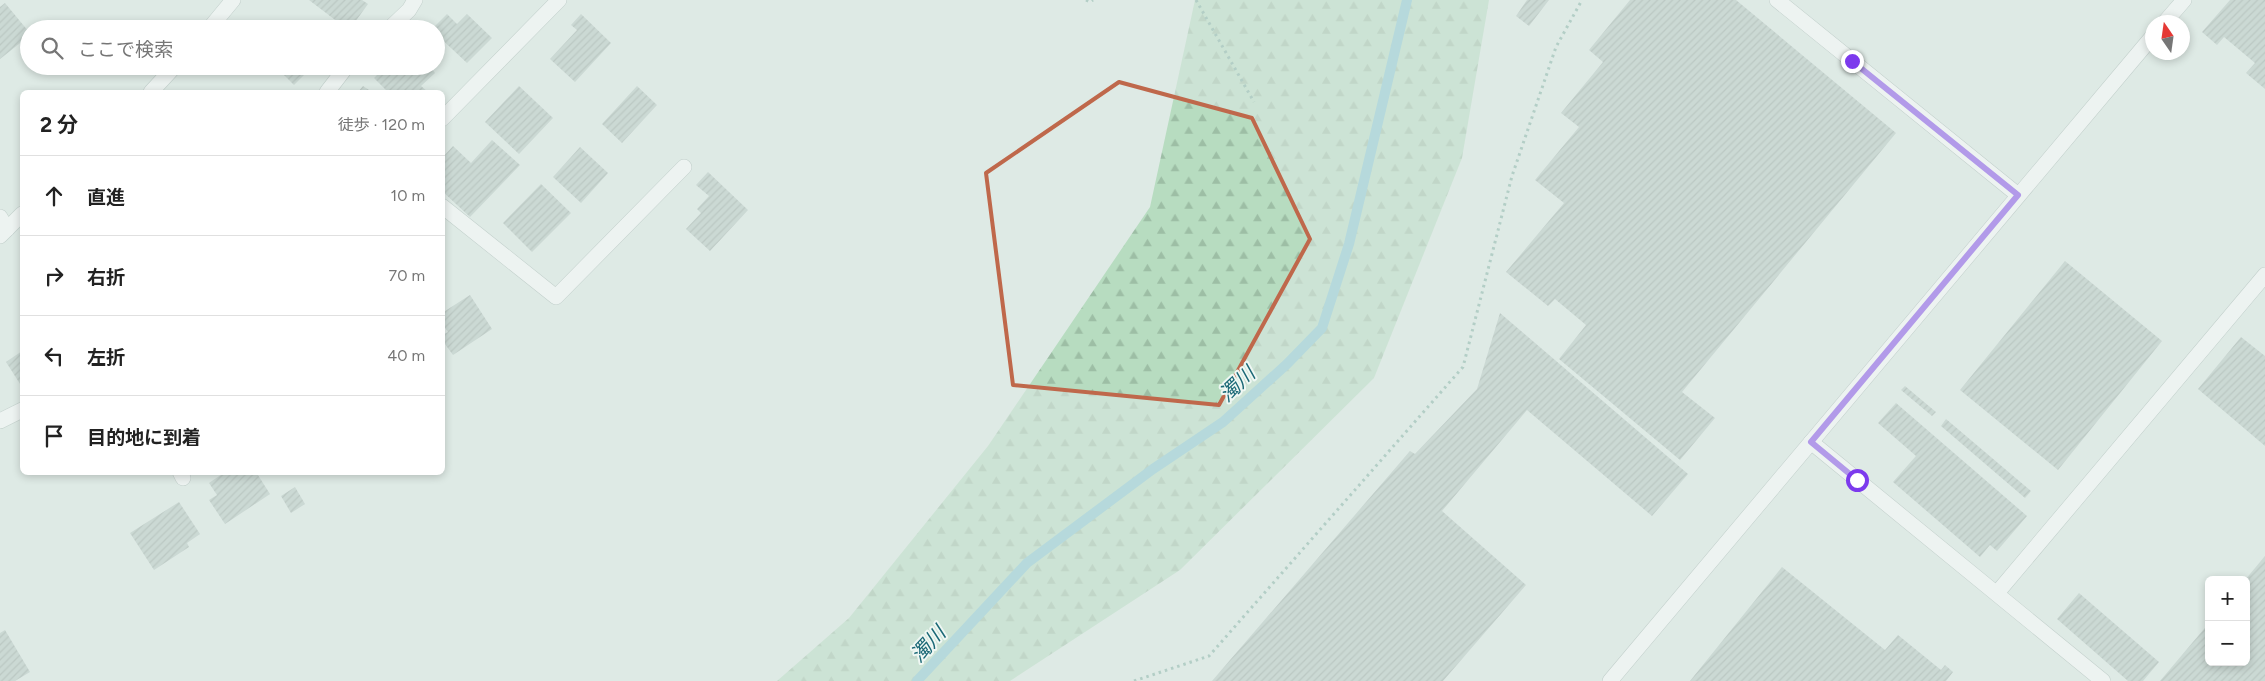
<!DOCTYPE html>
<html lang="ja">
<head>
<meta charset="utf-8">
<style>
	body { margin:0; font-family:Figtree,"Noto Sans JP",sans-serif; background:#f2f2f2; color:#222 }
	.controls { position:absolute; right:15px; bottom:15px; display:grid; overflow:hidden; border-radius:8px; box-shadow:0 2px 8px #0003 }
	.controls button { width:45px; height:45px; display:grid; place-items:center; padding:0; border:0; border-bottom:1px solid #e0e0e0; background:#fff; color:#222; font:25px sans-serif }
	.compass { position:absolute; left:2145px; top:15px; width:45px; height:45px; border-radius:50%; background:#fff; box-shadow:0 2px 8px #0003; rotate:347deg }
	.stop { position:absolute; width:15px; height:15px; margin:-11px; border:4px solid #7c3aed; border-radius:50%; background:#fff }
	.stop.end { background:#7c3aed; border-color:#fff; box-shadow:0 1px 5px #0008 }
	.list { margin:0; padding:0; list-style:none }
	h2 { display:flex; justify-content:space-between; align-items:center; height:65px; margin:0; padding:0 20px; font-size:21px }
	h2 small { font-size:16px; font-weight:400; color:#767676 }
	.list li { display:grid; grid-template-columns:32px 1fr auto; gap:15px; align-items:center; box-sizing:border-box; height:80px; padding:0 20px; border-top:1px solid #e0e0e0 }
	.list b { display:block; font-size:19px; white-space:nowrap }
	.list em { font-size:16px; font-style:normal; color:#767676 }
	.icon { flex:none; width:28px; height:28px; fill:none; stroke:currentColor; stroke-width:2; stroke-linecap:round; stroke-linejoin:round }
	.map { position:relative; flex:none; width:2265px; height:681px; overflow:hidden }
	.search { position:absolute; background:#fff; box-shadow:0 2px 8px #0003; left:20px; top:20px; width:425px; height:55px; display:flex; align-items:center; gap:12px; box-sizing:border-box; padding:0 18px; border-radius:28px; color:#767676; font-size:19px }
	.panel { position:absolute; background:#fff; box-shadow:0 2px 8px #0003; left:20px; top:90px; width:425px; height:385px; border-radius:8px }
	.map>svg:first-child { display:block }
</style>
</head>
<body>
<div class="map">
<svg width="2265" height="681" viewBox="0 0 2265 681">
	<defs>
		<pattern id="forest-firs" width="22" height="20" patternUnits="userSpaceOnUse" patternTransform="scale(1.25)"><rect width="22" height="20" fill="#b7dcc0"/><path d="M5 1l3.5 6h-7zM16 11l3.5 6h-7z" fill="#9dbea5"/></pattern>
		<pattern id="building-hatch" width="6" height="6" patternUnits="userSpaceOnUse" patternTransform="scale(1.25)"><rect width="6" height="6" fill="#b4c5be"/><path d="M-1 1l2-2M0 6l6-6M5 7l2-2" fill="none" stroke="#92a19b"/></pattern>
	</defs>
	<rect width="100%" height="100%" fill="#deeae5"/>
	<!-- forest -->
	<path fill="url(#forest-firs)" d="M1195,0h294l-27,158 -88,220 -194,192 -170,111h-233l72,-63 139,-172 162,-239z"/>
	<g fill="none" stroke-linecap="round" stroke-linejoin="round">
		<!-- stream -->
		<path stroke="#85c6d1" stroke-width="10" d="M917,681l110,-118 126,-94 70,-47 64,-58 35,-36 27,-84 58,-244"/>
	</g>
	<!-- building -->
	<path fill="url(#building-hatch)" d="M309,0h53l6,4 -18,25h-3z
		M1527,0h22l-20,26 -13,-10z
		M1630,0h106l160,133 -214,259 33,26 -35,42 -121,-101 27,-34 -31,-26 -7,7 -42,-34 58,-69 -29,-23 44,-53 -18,-14 42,-51 -14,-12z
		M2230,0h35v89l-19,-16 9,-10 -31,-26 -7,8 -15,-13z
		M5,3l24,29v4l-29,23v-52z
		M447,14l10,10 10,-10 25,24 -25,25 -31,-29v-5h-4z
		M581,14l30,29 -36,39 -25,-23 27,-29 -6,-5z
		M275,66h38l-19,19z
		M386,66h49l-3,3 3,4 -14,13 7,6h-40l-14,-14z
		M363,86l9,6h-14z
		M519,86l34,32 -34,36 -34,-32z
		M637,86l20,19 -35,38 -20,-19z
		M492,140l28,25 -50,52 -28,-26v-33l11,-12 18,17z
		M580,147l28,26 -27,30 -28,-26z
		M708,172l40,38 -38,41 -24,-22 15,-16 -4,-4 12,-13 -13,-11z
		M541,184l30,29 -39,39 -29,-29z
		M2065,261l97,80 -104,129 -98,-80z
		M470,295l22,34 -39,26 -11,-15v-5l6,-3 -6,-8v-11z
		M1500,313l188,161 -36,42 -125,-106 -85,101 84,74 -83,96h-231l198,-230 5,3 62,-65z
		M2241,337l24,19v90l-67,-57z
		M22,351v36l-16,-25z
		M1905,386l31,26 -4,4 -31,-26z
		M1896,403l131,113 -30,35 -7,-6 -10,12 -87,-75 23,-26 -38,-33z
		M1946,419l85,72 -6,7 -84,-72z
		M225,472h31l14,22 -45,30 -16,-24 8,-5 -8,-12z
		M295,487l10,17 -14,9 -10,-17z
		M179,502l21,32 -13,9 2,4 -35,23 -24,-37z
		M2265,556v125h-105l49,-58v39h37l-1,-82z
		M1782,567l103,83 13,-15 43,35 4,-5 8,7 -7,9h-256z
		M2079,593l80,69 -16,19h-15l-71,-62z
		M5,630l25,42 -15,9h-15v-48z"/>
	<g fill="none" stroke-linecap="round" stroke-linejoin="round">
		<!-- minor casing -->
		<g stroke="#a1b2ac" stroke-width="16">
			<path id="minor" d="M1777,0l241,195
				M389,29l20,-19 6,-10
				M327,92l20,-26
				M442,119l117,-119
				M442,206l114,91 128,-130
				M0,217l7,12
				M0,421l22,-11
				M1811,442l292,239
				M180,472l3,6
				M1997,593l268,-318"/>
		</g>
		<!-- tertiary casing -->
		<g stroke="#a1b2ac" stroke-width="16">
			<path id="tertiary" d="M2165,22l19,-22
				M209,29l24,-29
				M151,92l24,-26
				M0,236l22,-22
				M1610,681l542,-644"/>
		</g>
		<!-- path -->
		<path stroke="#7eae9f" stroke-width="3" stroke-dasharray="2.5 4" stroke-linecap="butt" d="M1086,0l4,2 3,-2
			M1196,0l58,102
			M1134,681l75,-25 254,-289 49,-191 44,-129 26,-47"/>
		<!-- minor -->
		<use href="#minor" stroke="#fff" stroke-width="15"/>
		<!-- tertiary -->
		<use href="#tertiary" stroke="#fff" stroke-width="15"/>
	</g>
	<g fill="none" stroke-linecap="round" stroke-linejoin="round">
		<!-- route -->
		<path stroke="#7c3aed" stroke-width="6" d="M1852,61l166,134 -207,247 46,38"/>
	</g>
	<!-- marked area -->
	<path d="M0 0H2265V681H0ZM1119,82l133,36 58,121 -91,166 -206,-20 -27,-212z" fill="#deeae5" fill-opacity=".55" fill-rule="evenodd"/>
	<path fill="none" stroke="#bf684b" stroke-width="4" stroke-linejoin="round" d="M1119,82l133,36 58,121 -91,166 -206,-20 -27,-212z"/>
	<g text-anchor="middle" stroke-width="4" stroke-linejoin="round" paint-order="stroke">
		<!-- water labels -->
		<g font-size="20" font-style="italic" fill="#1a6876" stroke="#eff7f3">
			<text transform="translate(1237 384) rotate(-43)" y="7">濁川</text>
			<text transform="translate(928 644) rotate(-47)" y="7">濁川</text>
		</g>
	</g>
</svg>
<div class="controls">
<button>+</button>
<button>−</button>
</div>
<svg class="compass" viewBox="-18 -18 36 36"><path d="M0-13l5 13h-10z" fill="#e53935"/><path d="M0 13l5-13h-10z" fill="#767676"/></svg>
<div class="stop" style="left:1857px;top:480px"></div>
<div class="stop end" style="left:1852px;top:61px"></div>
<div class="search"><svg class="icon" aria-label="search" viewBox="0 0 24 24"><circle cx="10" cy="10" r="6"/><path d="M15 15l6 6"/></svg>ここで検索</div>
<section class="panel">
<h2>2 分<small>徒歩 · 120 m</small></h2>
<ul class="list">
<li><svg class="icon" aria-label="ahead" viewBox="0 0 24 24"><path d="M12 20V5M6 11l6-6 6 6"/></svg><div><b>直進</b></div><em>10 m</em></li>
<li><svg class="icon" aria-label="right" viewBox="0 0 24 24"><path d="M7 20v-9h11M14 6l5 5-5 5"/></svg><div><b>右折</b></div><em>70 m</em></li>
<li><svg class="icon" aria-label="left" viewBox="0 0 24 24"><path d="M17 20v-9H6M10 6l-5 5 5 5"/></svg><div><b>左折</b></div><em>40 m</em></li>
<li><svg class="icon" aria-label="arrive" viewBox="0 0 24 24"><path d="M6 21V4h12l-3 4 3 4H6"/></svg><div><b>目的地に到着</b></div></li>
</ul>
</section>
</div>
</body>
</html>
